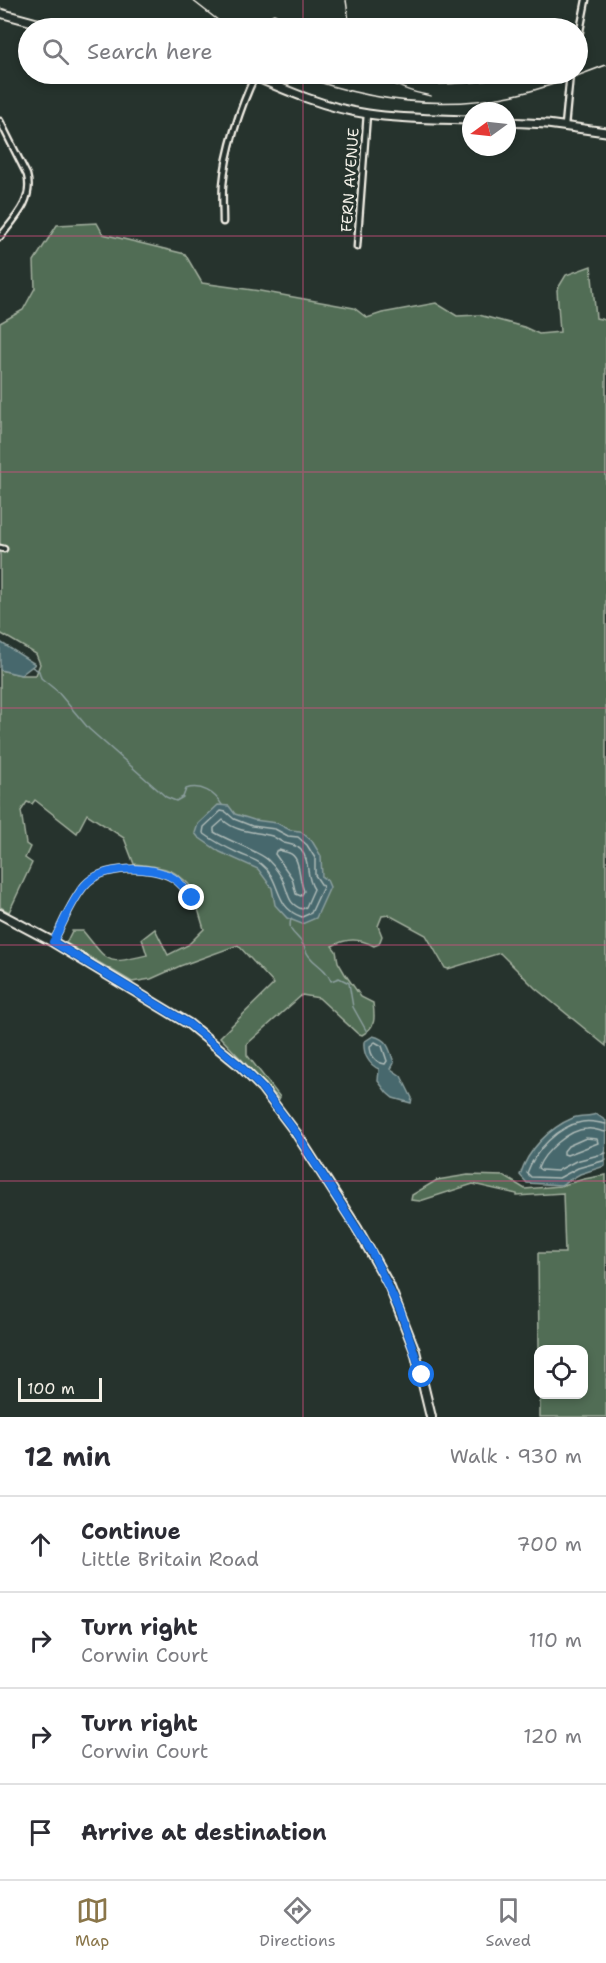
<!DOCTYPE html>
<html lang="en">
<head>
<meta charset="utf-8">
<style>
	body { margin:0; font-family:"Shantell Sans",sans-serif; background:#f7f7f7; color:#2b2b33 }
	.controls { position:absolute; right:18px; bottom:18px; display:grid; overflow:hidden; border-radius:12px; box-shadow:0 3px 9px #0003 }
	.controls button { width:54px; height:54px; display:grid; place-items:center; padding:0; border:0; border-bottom:2px solid #e1e1e2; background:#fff; color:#2b2b33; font:30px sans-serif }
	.compass { position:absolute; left:462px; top:102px; width:54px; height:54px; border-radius:50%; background:#fff; box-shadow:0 3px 9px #0003; rotate:255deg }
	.scale { position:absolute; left:18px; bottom:15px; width:84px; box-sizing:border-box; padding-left:6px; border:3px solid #f4f1e8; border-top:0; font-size:16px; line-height:21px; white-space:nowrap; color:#f4f1e8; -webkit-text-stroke:4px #26332d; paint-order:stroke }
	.stop { position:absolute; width:18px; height:18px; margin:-14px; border:4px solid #1a73e8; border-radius:50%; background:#fff }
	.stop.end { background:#1a73e8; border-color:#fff; box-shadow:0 2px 6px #0008 }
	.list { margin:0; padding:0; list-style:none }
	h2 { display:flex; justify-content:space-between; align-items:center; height:78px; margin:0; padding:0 24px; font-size:26px }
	h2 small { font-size:20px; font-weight:400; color:#7c7c81 }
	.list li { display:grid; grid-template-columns:39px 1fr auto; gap:18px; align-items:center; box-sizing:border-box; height:96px; padding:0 24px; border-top:2px solid #e1e1e2 }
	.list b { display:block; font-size:22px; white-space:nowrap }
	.list p { margin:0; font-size:20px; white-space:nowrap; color:#7c7c81 }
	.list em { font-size:20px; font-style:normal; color:#7c7c81 }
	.icon { flex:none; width:33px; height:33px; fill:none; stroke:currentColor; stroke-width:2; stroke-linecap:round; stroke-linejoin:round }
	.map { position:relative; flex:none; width:606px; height:1417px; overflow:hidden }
	.search { position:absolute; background:#fff; box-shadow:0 3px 9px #0003; left:18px; right:18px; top:18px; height:66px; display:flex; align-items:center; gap:15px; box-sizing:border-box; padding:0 21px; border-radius:33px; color:#7c7c81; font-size:22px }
	.sheet { height:462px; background:#fff }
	nav { display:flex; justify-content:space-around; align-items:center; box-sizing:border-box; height:84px; border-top:2px solid #e1e1e2; background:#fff; font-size:16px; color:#7c7c81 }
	nav a { display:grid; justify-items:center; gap:3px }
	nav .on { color:#8a764a }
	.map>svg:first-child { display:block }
</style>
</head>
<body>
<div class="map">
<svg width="606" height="1417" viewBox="0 0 606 1417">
	<rect width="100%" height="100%" fill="#26332d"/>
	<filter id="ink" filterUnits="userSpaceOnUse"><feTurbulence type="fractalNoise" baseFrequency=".0167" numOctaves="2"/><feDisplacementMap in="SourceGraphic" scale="12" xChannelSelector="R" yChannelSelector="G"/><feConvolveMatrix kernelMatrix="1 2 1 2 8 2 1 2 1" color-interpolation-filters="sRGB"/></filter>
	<g filter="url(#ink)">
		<!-- green -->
		<path fill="#516d55" stroke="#a2af9e" stroke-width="1.5" d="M97,223l6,11 82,20 17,29 58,8 94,17 13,10 15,-5 54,-10 21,13 22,-1 45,12 15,7 21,-2 -3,-42 9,-15 25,-9 5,52 10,2v726l-71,-58 -35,-35 -52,16 -3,-1 -19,-33 -37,-20 -7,1 -4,10 4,10 -3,8 -5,2c-15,-8 -27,-8 -42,0l4,5 2,11 7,12 16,23 12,6c2,15 3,24 -11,32l-5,-2 -38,-35 -17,-3 -55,49v11l33,42 -1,2 -59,-62 54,-53 -36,-39 -58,21 -29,13 -19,3 -66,-39 6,-12h11c27,33 22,34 64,24l-5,-16 13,-10 13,26 20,-10 16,-16 -6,-20 1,-14c-24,-27 -30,-27 -65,-31l-10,-26 -37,-24 -10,19 -42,-33 -3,4 -5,-2 -6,9 5,33 4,3 -5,11 7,5 -23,49 -9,-5v-237l21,5h15l4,-11 -4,-10 -36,-21v-310l23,-13 12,-22 -1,-27 23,-36z
			M468,1175l36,1 21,13 35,-3 24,-7 22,-4v242h-66v-22l44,-1v-44l-45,-1 -1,-96h27l-2,-60 -46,3v-2l-44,-10 -53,17 -9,-1 1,-5 25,-15z"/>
		<!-- water -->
		<path fill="#46686d" stroke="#8c9f9e" stroke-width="1.5" d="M0,642l35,22 -14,11 -21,-5z
			M218,805l11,1 6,8 19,6 23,3 13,7 10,1 12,10 9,15 1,21 5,3 3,7 -14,31 -14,6 -15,-6 -12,-13 -3,-17 -14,-19 -38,-17 -22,-15 -3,-4 3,-9z
			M373,1036c15,3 17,14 21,27l-3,6 10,7 11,22 -1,5 -18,-5 -6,-5 -9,-12 1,-12c-10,-4 -16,-15 -15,-27z
			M596,1114l10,7 -1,45 -25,8 -19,11 -34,-2 -7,-8c8,-25 29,-47 53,-57 8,-3 16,-1 23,-4z"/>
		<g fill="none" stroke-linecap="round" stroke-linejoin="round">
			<!-- shore -->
			<path stroke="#aebab7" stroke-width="1.5" d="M221,811l5,1 8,7 18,7 23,3 13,7 10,1 9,8 8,13v17l8,12 -12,26 -9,4c-29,-10 -20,-37 -41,-53 -6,-5 -15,-7 -21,-10 -13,-6 -25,-12 -37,-21l1,-6z
				M223,820c14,13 32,11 49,16 4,2 8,5 12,7 7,2 12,1 17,7 10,12 4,26 13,39l-8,18 -4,2c-14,-5 -13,-14 -18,-26 -3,-7 -10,-17 -16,-23 -8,-8 -41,-20 -54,-28v-4z
				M279,850c3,1 7,2 10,3 12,4 9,25 15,38l-3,5 -5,-2 -4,-16 -17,-24 1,-3z
				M375,1042l7,4 5,15 -2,3c-9,-1 -15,-9 -15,-18z
				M606,1124c-8,-1 -15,-4 -24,-2 -24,4 -47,29 -55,51l4,4 28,1 19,-10 28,-8
				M606,1132c-7,-1 -12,-4 -19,-3 -18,0 -43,23 -49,39l3,2 16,1 19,-10 30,-8
				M586,1138l11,1 1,4 -31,12 -3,-1v-3l4,-5z"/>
			<!-- stream -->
			<path stroke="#8c9f9e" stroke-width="1.5" d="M32,667l7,4 2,7 16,13 32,38 77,68 10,4 7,-4 3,-8c15,-5 29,4 36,16
				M291,919c-3,11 2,13 8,20 5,5 6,12 10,17 8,10 16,11 22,25l8,-3 10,5 4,24 14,25"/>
			<!-- minor casing -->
			<g stroke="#f4f1e8" stroke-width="9">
				<path id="minor" d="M274,18l2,10
					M578,41l8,-41
					M370,74c45,10 89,7 134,0
					M0,121l27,54c7,25 -12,43 -27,62
					M565,126l5,-52
					M223,222c0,-12 -1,-25 0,-37 3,-34 17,-78 32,-109
					M357,247l10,-133
					M0,548l4,1
					M53,942c10,-18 18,-41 32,-57 17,-20 67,-20 88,-7 8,5 14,13 19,20"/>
			</g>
			<!-- secondary casing -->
			<g stroke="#f4f1e8" stroke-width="11">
				<path id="secondary" d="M0,13l37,10 31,5
					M249,74c38,17 77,34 119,40 34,5 69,5 103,6
					M507,122l40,2 59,8"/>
			</g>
			<!-- primary casing -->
			<g stroke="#f4f1e8" stroke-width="12">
				<path id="primary" d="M0,914l53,28 136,82 50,41 23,23 34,45 61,95 32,57 26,66 16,66"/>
			</g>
			<!-- minor -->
			<use href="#minor" stroke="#26332d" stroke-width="4.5"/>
			<!-- secondary -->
			<use href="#secondary" stroke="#26332d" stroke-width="7"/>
			<!-- primary -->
			<use href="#primary" stroke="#26332d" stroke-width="8"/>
			<!-- rail -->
			<path stroke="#f4f1e8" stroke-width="1.5" d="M192,0l36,28
				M346,0l4,28
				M296,74c74,28 153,38 231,18 27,-7 53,-17 79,-27
				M380,74c14,13 32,18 51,22"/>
		</g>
	</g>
	<g fill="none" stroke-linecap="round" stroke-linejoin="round" filter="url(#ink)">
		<!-- route -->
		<path stroke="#1a73e8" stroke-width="8" d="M192,898c-5,-7 -11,-15 -19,-20 -21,-13 -71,-13 -88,7 -14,16 -22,39 -32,57l136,82 50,41 23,23 34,45 76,120 29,60 21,62"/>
	</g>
	<!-- grid -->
	<path fill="none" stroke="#ce4e7e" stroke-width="1.5" stroke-opacity="0.55" d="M303,0v28M303,74v1343M0,236h606M0,472h606M0,708h606M0,945h606M0,1181h606"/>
	<g text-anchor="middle" stroke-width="6" stroke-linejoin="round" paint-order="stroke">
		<!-- street labels -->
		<g font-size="15" fill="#f4f1e8" stroke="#26332d">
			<text transform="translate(350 180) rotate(-86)" y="5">FERN AVENUE</text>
		</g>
	</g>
</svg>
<div class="controls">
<button><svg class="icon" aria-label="locate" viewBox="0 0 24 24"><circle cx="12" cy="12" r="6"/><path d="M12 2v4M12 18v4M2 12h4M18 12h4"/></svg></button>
</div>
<svg class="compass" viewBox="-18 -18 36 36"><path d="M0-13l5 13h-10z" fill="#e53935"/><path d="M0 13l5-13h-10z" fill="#7c7c81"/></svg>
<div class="scale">100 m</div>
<div class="stop" style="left:422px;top:1375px"></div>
<div class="stop end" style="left:192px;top:898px"></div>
<div class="search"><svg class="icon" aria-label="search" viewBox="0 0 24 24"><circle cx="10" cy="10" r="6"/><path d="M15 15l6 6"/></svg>Search here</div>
</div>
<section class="sheet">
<h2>12 min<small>Walk · 930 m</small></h2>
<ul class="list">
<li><svg class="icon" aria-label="ahead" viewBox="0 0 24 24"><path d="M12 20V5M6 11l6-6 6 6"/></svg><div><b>Continue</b><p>Little Britain Road</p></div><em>700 m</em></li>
<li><svg class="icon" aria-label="right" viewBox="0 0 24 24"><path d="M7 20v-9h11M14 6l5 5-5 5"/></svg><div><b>Turn right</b><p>Corwin Court</p></div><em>110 m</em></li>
<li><svg class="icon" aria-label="right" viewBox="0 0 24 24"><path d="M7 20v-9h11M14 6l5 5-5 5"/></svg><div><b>Turn right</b><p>Corwin Court</p></div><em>120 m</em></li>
<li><svg class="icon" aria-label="arrive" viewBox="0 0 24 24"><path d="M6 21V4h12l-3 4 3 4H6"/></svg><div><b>Arrive at destination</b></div></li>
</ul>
</section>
<nav>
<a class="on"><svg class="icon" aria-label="map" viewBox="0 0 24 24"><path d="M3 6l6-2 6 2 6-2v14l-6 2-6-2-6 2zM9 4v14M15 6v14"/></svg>Map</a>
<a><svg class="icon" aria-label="directions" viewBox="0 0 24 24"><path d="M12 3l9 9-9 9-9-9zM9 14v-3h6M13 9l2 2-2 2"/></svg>Directions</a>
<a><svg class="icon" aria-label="saved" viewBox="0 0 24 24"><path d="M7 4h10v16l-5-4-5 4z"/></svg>Saved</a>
</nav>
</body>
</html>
